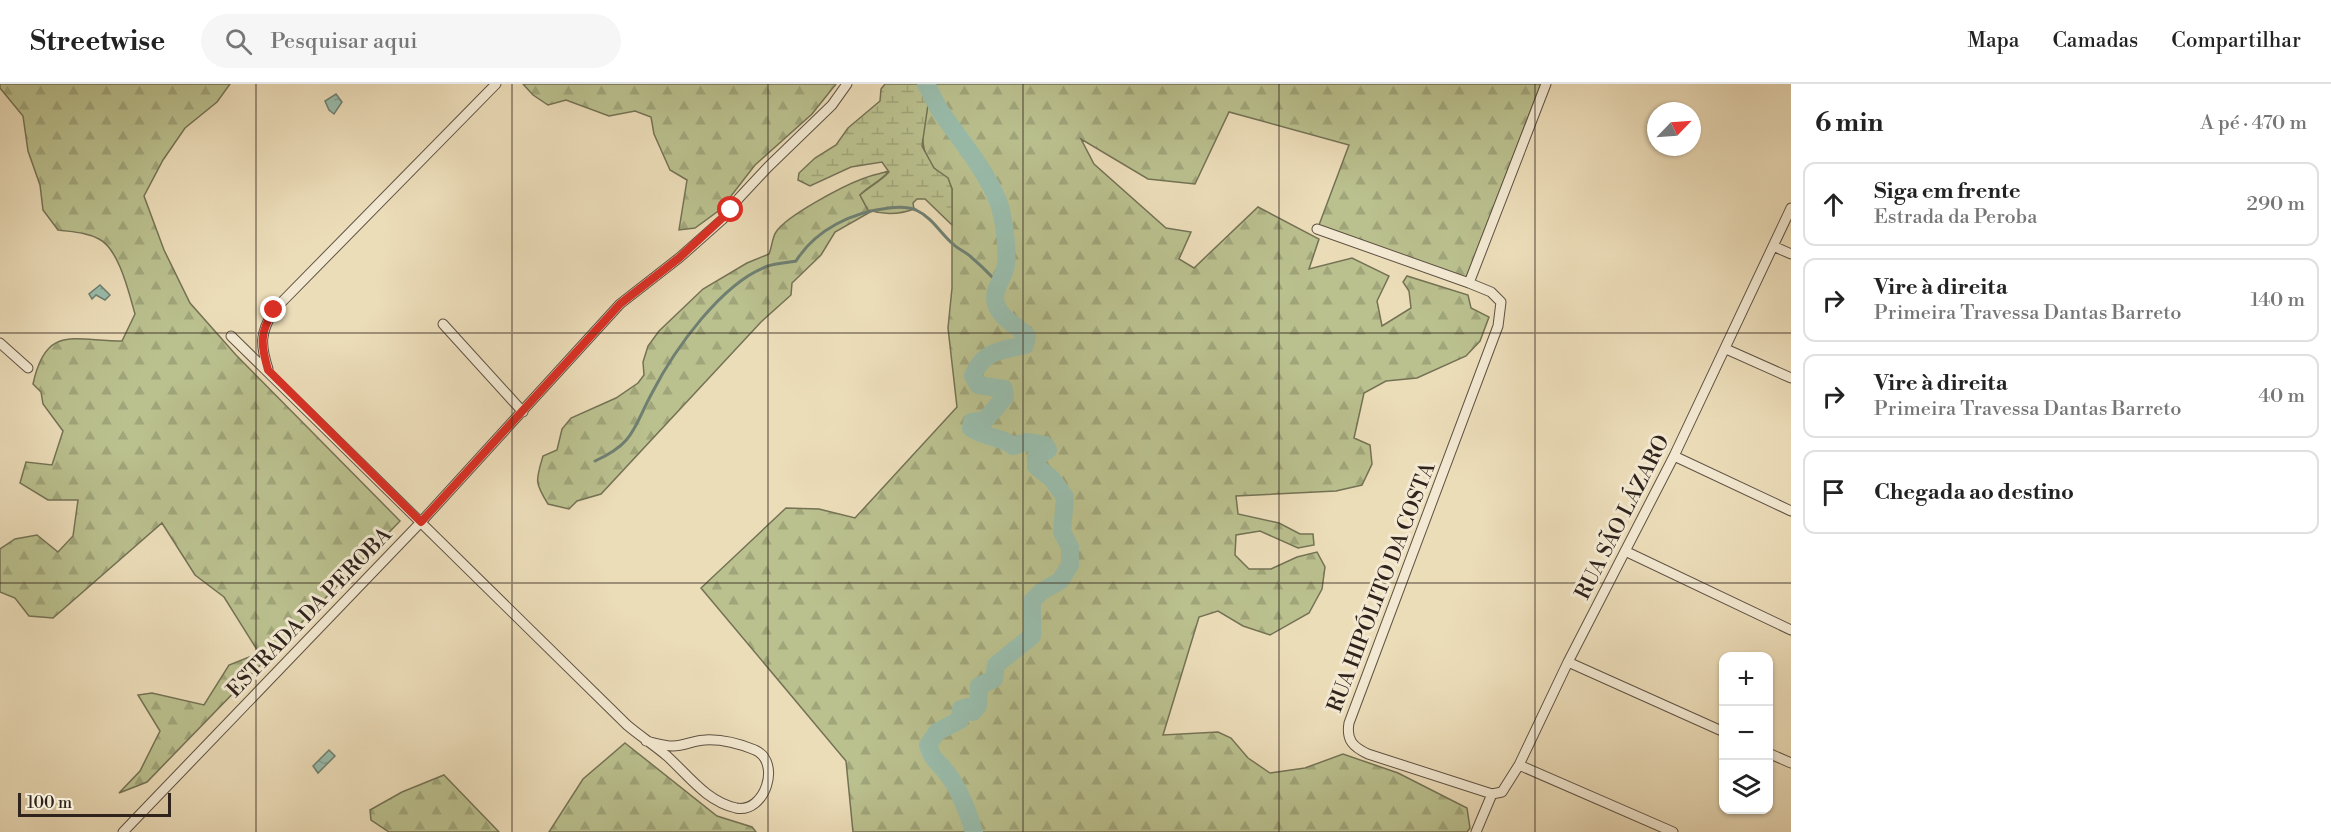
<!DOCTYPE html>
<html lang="pt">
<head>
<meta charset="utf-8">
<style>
	body { margin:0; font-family:"Libre Bodoni",serif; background:#f6f6f6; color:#222 }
	.controls { position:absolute; right:18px; bottom:18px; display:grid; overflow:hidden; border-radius:12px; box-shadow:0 2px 4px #0004 }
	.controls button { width:54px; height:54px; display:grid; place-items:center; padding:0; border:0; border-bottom:2px solid #e0e0e0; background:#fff; color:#222; font:30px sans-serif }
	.compass { position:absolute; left:1647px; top:18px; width:54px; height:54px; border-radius:50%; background:#fff; box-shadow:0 2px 4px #0004; rotate:65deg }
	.scale { position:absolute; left:18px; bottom:15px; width:153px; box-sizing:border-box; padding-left:6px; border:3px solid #2f231c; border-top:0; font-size:16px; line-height:21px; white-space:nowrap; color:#2f231c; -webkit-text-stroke:4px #f3e9d2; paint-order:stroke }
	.stop { position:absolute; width:18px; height:18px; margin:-14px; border:4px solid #d93025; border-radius:50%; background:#fff }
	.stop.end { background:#d93025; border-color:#fff; box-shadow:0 2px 6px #0008 }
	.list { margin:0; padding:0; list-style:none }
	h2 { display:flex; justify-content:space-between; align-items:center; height:78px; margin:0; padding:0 24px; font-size:26px }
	h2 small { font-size:20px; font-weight:400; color:#767676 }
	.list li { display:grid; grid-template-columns:39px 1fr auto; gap:18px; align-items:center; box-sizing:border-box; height:84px; margin:0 12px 12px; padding:0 12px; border:2px solid #e0e0e0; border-radius:12px }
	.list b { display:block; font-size:22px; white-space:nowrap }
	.list p { margin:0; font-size:20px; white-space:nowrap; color:#767676 }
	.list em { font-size:20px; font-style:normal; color:#767676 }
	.icon { flex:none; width:33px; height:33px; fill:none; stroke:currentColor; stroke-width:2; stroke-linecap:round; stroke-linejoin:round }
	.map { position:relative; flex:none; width:1791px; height:748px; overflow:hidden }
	header { display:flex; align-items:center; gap:36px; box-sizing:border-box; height:84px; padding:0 30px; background:#fff; border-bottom:2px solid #e0e0e0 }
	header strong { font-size:28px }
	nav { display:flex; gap:33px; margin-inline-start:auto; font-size:21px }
	.search { width:420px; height:54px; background:#f6f6f6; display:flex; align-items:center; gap:15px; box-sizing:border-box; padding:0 21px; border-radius:33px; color:#767676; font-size:22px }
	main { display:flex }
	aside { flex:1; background:#fff }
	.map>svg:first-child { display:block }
</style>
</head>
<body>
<header>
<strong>Streetwise</strong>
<div class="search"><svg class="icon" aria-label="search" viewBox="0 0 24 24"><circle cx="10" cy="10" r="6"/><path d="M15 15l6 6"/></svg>Pesquisar aqui</div>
<nav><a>Mapa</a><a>Camadas</a><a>Compartilhar</a></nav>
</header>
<main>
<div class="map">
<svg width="1791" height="748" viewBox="0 0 1791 748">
	<defs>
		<pattern id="forest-firs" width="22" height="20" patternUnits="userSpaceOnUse" patternTransform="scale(1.5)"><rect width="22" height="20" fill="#bac08e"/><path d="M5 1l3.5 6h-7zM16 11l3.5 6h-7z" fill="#a0a57a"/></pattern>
		<pattern id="wetland-marsh" width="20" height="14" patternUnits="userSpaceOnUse" patternTransform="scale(1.5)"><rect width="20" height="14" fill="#bac08e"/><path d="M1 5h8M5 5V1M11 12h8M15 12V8" fill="none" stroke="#a0a57a"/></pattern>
		<pattern id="water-ripples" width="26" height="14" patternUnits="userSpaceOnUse" patternTransform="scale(1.5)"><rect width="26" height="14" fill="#99bcab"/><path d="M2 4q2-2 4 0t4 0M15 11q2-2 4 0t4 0" fill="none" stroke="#84a193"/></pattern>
	</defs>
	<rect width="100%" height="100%" fill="#ecddb9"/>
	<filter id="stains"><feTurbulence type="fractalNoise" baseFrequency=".00333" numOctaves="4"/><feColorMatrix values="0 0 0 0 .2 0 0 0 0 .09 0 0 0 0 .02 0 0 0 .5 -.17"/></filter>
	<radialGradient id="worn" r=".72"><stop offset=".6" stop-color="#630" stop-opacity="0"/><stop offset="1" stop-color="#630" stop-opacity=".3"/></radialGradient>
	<!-- forest -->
	<path fill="url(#forest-firs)" stroke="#747255" stroke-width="1.5" d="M0,0h230l-13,18 -32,26 -22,32 -19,36 20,54 26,53 46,52 164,166 -253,261 -28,11 21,-22 20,-40 -22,-36 14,-2 52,12 25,-40 30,-12 -35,-56 -29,-22 -33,-52 -109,95 -24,-2 -14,-18 -15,-6v-43l15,-10 22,-4 21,17 15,-16 5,-36h-30l-28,-17 6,-21 26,3 11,-34 -20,-27 -2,-12 -8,-8c13,-60 40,-43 89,-43l13,-27c-6,-21 -16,-65 -36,-75 -13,-7 -27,-7 -41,-9l-15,-20 -3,-25 -12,-34 -5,-35 -23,-28z
		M523,0h313l-24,30 -57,51 -34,44 -26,19 -16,2 8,-50 -17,-10 -16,-36 -3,-17 -16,-6 -26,5 -43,-16 -18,5 -15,-10z
		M931,0h610l-75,194 -147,-53 30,-80 -120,-33 -34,72 -47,-5 -67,-40 13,25 72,64 25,4 -12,27 15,9 64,-61 61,32 -10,30 43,-11 37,18 -12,25 5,25 29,-18 -2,-17 -6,-9 4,-6 61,19 3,13 18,9 -9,24 -14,15 -49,22 -31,3 -22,12 -10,45 16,7 2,19 -10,21 -26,6 -100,5 2,18 41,9 21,11h13l1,11 -16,3 -38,-17 -24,4 -1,20 14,14h22l26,-12 20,-5 8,15 -3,22 -13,24 -39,22 -27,-9 -25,-15 -19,6 -36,118 55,-3 13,6 17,20 22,15 35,-5 38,-14 55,19 69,35 3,20 -3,4h-614l-7,-71 -145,-173 85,-80 33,1 36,9 102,-111 -9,-79 4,-40v-99c-4,-12 -10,-12 -18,-21 -20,-22 -9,-58 -3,-84z
		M889,87c-9,11 -19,14 -29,24l8,15 4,1 -37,21 -14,23 -29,28 -1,12 -30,27 -160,172 -24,7 -8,8 -21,-5c-14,-22 -12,-24 -5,-48l14,-6 5,-21 9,-11 45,-20 22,-15 6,-8 -1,-13 5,-16 11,-15 44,-42 44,-26 22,-9c3,-7 3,-16 7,-22 10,-16 67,-46 86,-53 8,-4 18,-5 27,-8z
		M625,659l92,73 35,11 4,5h-207l34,-53z
		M444,691l55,57h-110l-18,-12 -1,-10 32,-18z"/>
	<!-- wetland -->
	<path fill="url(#wetland-marsh)" stroke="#747255" stroke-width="1.5" d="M885,0h46l-9,62 12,22 14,10 4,11v36l-27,-26h-8l-4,4 1,6c-16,6 -30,6 -46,1l-8,-15c10,-9 20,-13 29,-23l-7,-10 -31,5 -41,19 -12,-6 1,-7 16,-15 21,-13 12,-17 32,-27 1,-12z"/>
	<!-- water -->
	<path fill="url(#water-ripples)" stroke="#6f7f72" stroke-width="1.5" d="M336,10l6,8 -8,12 -5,-4 -4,-9z
		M100,201l10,10 -5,5 -9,-5 -4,4 -3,-5z
		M329,666l6,6 -17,17 -5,-7z"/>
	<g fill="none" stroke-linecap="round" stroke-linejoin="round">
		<!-- stream -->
		<path stroke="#6f7f72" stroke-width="3" d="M595,377c40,-18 38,-33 57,-68 22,-43 70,-111 116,-127 9,-3 19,-3 28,-5 20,-32 57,-49 93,-53 8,-1 20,-1 27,2 17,8 24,23 37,34 6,6 14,8 19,14 10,8 18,17 27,26"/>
		<!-- river -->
		<path stroke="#99bcab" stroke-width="18" d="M926,0c5,9 9,19 15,28 20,29 44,57 57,89 6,15 10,49 8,64 -2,14 -14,24 -10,39 5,15 21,21 31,32l-2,9c-23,5 -43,6 -52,31l5,9 26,4 1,8 -20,23 -13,2 -1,6c14,10 29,8 42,18l14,-4 18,3 3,5 -12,7v9l16,13 13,18 -3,35 8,15v18l-10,16 -18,10 -10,10v35l-36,29 -2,14 -15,7 -1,20 -5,6 -6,-5 -6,2 -1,11 -23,12 -9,13c5,16 8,14 18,27 13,16 22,40 28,60"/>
		<!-- minor casing -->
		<g stroke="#5e5243" stroke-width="11">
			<path id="minor" d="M1317,145l152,54 22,9 10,10 -3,24 -149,397c-3,17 4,24 19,31l124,40
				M1773,162l18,8
				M1469,199l77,-199
				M443,240l80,88
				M231,252l396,389c13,11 27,20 40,31 22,20 39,45 69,52 29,6 46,-46 19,-58 -15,-6 -34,-11 -50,-10 -10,0 -21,6 -32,6 -8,0 -18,-3 -27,-5
				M0,259l28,25
				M1726,265l65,29
				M268,285c-8,-25 -8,-36 6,-59l222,-226
				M1674,372l117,55
				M1625,467l166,79
				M1568,578l156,70
				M1768,669l23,10
				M1519,681l154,67
				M123,748l298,-310 199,-218 59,-46 44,-39 16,-21 29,-31 64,-62 15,-21
				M1476,748l16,-38 10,-2 17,-27 49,-103 106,-206 117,-248"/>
		</g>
		<!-- minor -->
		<use href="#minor" stroke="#f3e9d2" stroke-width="9"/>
	</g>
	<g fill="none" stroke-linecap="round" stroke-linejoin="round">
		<!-- route -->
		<path stroke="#d93025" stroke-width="8" d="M274,226c-15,23 -13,35 -6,60l153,152 199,-218 59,-46 52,-48"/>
	</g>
	<!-- grid -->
	<path fill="none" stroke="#2f231c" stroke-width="1.5" stroke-opacity="0.55" d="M256,0v748M512,0v748M768,0v748M1023,0v748M1279,0v748M1535,0v748M0,249h1791M0,499h1791"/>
	<g text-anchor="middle" stroke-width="6" stroke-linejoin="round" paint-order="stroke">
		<!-- street labels -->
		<g font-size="21" fill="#2f231c" stroke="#f3e9d2">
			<text transform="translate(1622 433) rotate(-63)" y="7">RUA SÃO LÁZARO</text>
			<text transform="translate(1381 503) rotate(-69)" y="7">RUA HIPÓLITO DA COSTA</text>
			<text transform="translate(309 528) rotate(-46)" y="7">ESTRADA DA PEROBA</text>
		</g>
	</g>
	<rect width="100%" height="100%" filter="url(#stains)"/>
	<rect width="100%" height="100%" fill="url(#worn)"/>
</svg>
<div class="controls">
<button>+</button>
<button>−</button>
<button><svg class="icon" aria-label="layers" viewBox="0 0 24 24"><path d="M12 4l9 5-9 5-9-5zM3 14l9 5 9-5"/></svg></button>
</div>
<svg class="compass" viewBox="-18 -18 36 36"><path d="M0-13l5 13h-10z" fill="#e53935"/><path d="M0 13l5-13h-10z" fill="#767676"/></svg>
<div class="scale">100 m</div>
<div class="stop" style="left:731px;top:126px"></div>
<div class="stop end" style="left:274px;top:226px"></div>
</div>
<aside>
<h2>6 min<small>A pé · 470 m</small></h2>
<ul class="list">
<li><svg class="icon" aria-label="ahead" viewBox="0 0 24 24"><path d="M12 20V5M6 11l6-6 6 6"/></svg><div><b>Siga em frente</b><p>Estrada da Peroba</p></div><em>290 m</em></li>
<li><svg class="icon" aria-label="right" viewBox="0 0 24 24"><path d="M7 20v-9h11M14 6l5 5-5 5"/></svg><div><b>Vire à direita</b><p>Primeira Travessa Dantas Barreto</p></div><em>140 m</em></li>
<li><svg class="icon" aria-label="right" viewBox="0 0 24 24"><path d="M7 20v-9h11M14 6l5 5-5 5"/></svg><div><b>Vire à direita</b><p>Primeira Travessa Dantas Barreto</p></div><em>40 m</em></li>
<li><svg class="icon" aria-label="arrive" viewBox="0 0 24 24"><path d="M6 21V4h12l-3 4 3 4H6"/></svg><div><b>Chegada ao destino</b></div></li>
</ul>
</aside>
</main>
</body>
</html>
